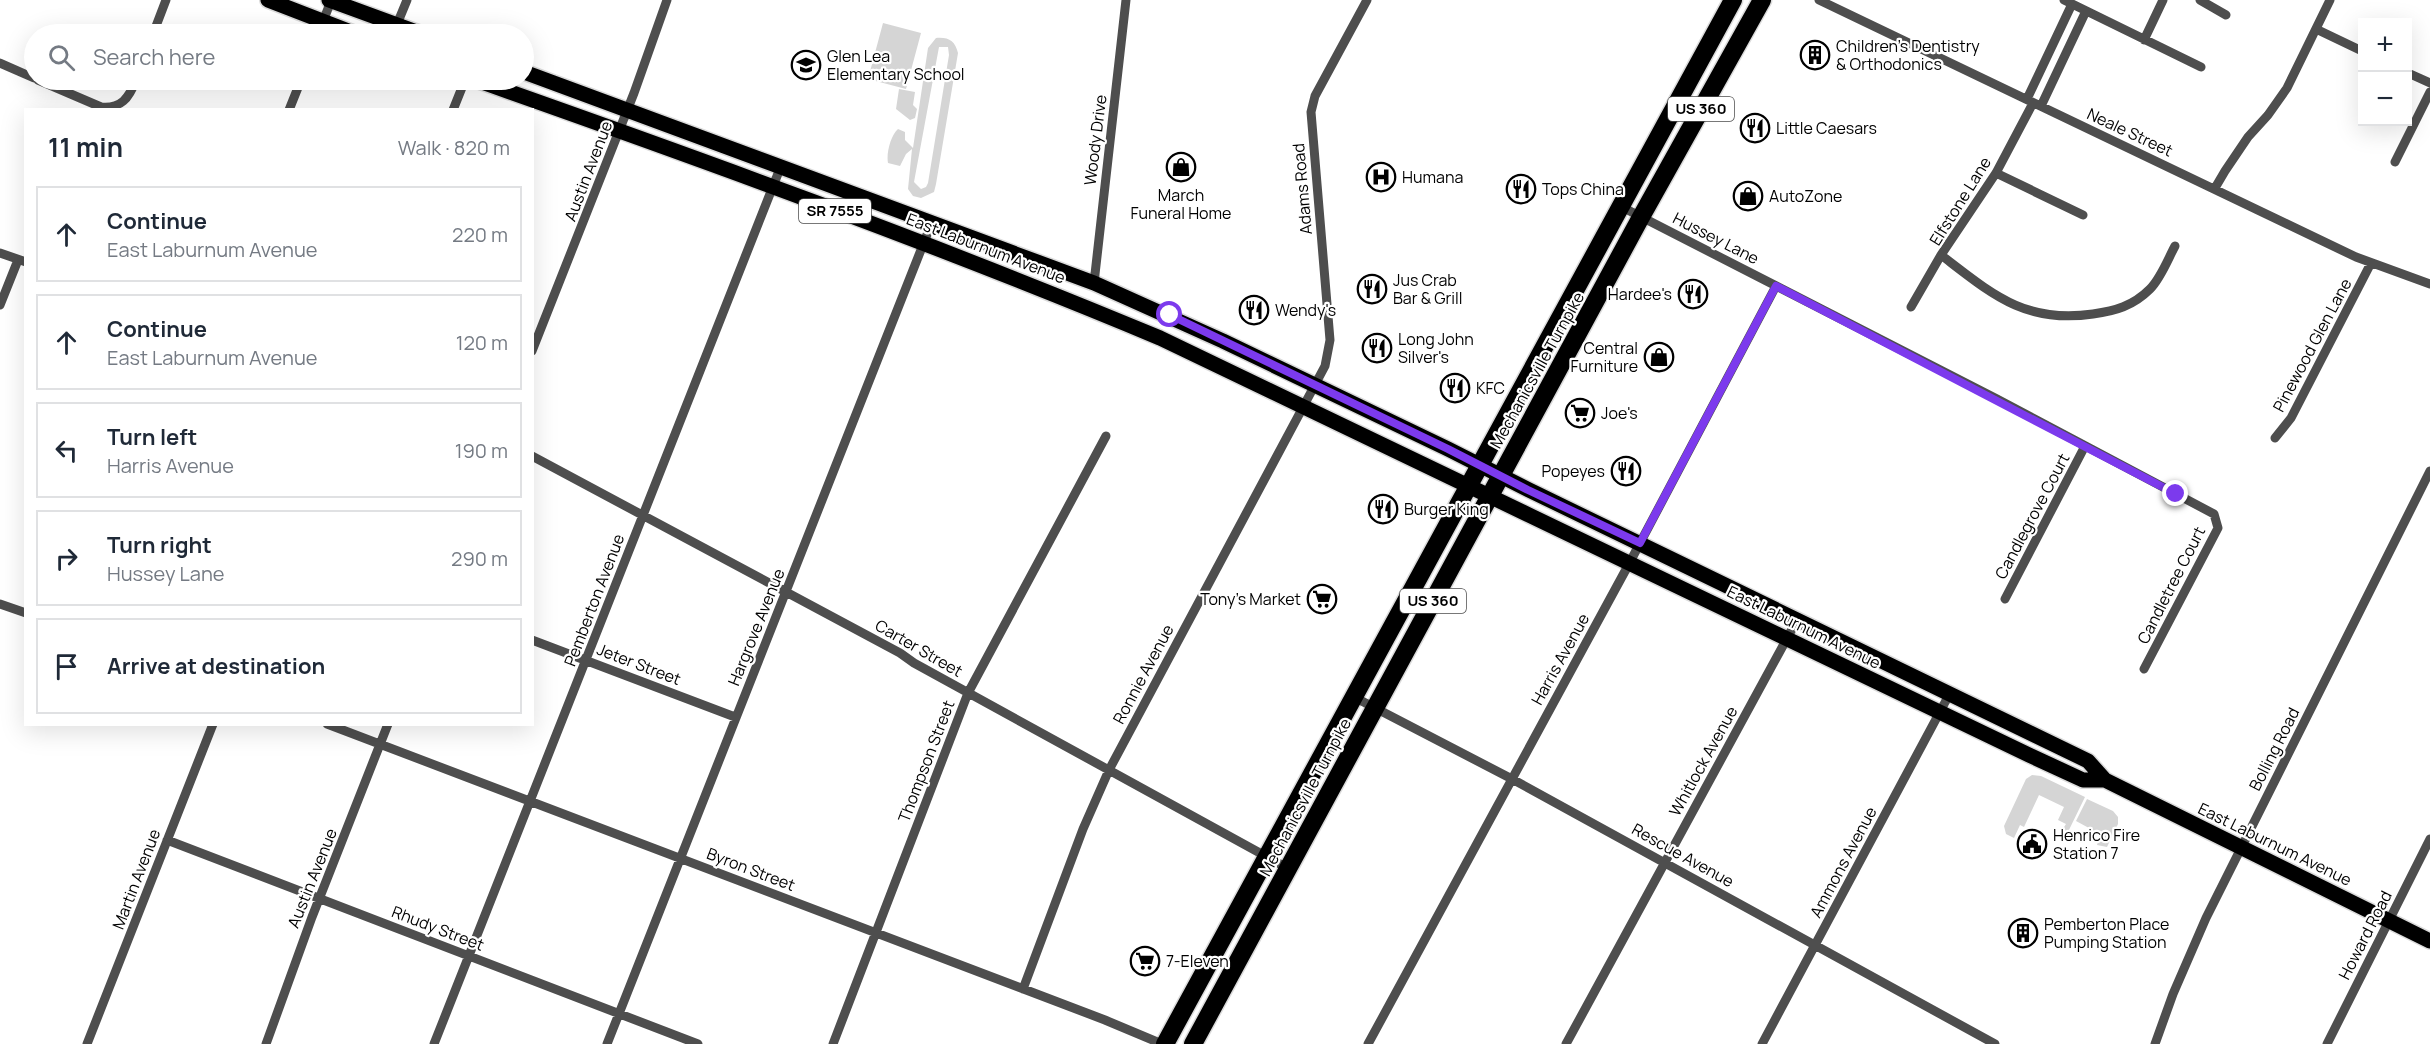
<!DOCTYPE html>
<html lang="en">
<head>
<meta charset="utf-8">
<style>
	body { margin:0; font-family:Manrope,sans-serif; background:#f6f6f7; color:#1f2937 }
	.controls { position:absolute; right:18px; top:18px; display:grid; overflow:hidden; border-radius:0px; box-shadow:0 6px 24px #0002 }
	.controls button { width:54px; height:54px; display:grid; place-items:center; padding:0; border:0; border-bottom:2px solid #e0e1e3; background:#fff; color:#1f2937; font:30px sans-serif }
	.stop { position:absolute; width:18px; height:18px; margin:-14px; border:4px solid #7c3aed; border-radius:50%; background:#fff }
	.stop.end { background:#7c3aed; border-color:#fff; box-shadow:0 2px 6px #0008 }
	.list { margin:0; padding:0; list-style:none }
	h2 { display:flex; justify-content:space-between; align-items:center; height:78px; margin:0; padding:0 24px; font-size:26px }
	h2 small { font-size:20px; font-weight:400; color:#747a83 }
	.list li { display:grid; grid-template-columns:39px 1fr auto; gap:18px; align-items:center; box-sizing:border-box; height:96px; margin:0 12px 12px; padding:0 12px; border:2px solid #e0e1e3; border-radius:0px }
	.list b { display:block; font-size:22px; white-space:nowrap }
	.list p { margin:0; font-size:20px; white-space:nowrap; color:#747a83 }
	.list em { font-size:20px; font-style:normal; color:#747a83 }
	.icon { flex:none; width:33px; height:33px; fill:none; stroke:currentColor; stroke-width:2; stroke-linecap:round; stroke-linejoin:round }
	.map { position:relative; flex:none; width:2430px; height:1044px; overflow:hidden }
	.search { position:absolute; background:#fff; box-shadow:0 6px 24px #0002; left:24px; top:24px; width:510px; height:66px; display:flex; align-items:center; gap:15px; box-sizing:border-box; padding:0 21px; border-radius:33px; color:#747a83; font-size:22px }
	.panel { position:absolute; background:#fff; box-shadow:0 6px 24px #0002; left:24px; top:108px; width:510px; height:618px; border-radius:0px }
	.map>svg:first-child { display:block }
</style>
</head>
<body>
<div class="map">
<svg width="2430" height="1044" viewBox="0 0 2430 1044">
	<rect width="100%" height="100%" fill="#fff"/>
	<!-- green -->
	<path fill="#d5d5d5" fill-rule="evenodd" d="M883,23l38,10 -15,56 -38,-10z
		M936,38c13,-1 19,3 22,15l-22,131 -2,8 -13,6 -8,-2 -5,-7 4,-40 -6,5 -6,12 -12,-3c-2,-10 3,-28 10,-34l7,3v8l8,8 15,-100zM939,47h9l1,8 -21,128 -2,4 -5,2 -7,-7z
		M899,89l16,3 -2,13 4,4 -2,9 -5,2 -14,-11z
		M2032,775l9,1 44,21 -18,37 -6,-2 5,-8 -8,-4 6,-13 -25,-12 -15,32 -4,-2 -6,13 -8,-4 -2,-8 22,-47z
		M2087,799l26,12 5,6v7l-11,23 -10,-2 3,-11 -24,-13z"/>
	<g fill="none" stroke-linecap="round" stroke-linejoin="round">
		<!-- primary casing -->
		<g stroke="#dbdbdb" stroke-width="18">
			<path id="primary" d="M268,0l88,34
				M329,0l93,34
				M524,72l570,211 129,58 225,108 81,41 559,271 17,19 325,161
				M476,80c230,81 459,164 684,258l869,417 54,25h22"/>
		</g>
		<!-- highway casing -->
		<g stroke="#dbdbdb" stroke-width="21">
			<path id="highway" d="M1165,1044l568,-1044
				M1193,1044l448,-827 121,-217"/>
		</g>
		<!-- street -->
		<path stroke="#4e4e4e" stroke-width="9" d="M1819,0l537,257 74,27
			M2064,0l137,67
			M2200,0l26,15
			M2316,29l46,22
			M153,34l13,-34
			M318,34l13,-33
			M393,34l14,-34
			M2144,40l19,-40
			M0,63l34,15
			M2408,73l22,10
			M38,80l63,27c20,2 28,-9 35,-27
			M2027,99l45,-95
			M2033,103l-37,70 -55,82c51,39 84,69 152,59 22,-3 40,-8 57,-25 11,-11 18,-30 25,-43
			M2041,106l45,-95
			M289,110l12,-30
			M453,110l12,-30
			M2395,162l35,-70
			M1996,173l87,42
			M2215,188l10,-17 23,-34 20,-22 19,-27 43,-88
			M1620,206l377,193 217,115 4,14 -74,141
			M0,253l26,9
			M1094,283l32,-283
			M0,305l18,-45
			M1911,307l30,-52
			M532,351l102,-258 33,-93
			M2275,438l16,-20 80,-155
			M532,456l368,197 14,10 375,206
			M2005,599l80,-153
			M0,604l26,9
			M532,640l203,77
			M1354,697l158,82 483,265
			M327,724l778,296 57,24
			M167,840l531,204
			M1023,989l60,-160 26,-59 216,-404 5,-26 -19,-228 4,-16 52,-96
			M87,1044l126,-320
			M266,1044l46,-127 76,-193
			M434,1044l347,-878
			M607,1044l325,-822
			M833,1044l135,-351 138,-257
			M1368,1044l262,-482 146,-276
			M1566,1044l231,-424
			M1762,1044l188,-351
			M2155,1044l18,-50 33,-76 224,-447
			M2327,1044l103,-205"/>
		<!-- primary -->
		<use href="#primary" stroke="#000" stroke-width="15"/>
		<!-- highway -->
		<use href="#highway" stroke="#000" stroke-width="18"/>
	</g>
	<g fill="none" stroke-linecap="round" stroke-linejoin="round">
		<!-- route -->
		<path stroke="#7c3aed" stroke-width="8" d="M1170,315l278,134 80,41 112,53 136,-257 400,208"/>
	</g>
	<!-- icons -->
	<defs>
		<g id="building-ring" transform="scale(1.5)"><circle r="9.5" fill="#fff" stroke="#000" stroke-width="1.5"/><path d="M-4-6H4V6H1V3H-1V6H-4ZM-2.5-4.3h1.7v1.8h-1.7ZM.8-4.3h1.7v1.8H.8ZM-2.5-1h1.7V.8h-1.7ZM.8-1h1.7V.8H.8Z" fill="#000"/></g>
		<g id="school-ring" transform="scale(1.5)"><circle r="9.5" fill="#fff" stroke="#000" stroke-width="1.5"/><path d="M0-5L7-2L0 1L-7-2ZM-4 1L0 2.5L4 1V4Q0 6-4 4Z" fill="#000"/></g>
		<g id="restaurant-ring" transform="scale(1.5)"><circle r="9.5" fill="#fff" stroke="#000" stroke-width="1.5"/><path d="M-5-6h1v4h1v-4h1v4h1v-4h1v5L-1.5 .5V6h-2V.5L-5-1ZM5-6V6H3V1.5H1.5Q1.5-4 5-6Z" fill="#000"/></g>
		<g id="shop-ring" transform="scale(1.5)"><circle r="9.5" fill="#fff" stroke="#000" stroke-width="1.5"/><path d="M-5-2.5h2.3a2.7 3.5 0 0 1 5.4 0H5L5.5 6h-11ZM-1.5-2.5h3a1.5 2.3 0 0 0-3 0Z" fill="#000"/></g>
		<g id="hospital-ring" transform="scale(1.5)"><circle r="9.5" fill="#fff" stroke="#000" stroke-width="1.5"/><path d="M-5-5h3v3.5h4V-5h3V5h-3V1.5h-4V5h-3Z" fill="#000"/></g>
		<g id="supermarket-ring" transform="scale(1.5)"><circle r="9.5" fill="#fff" stroke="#000" stroke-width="1.5"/><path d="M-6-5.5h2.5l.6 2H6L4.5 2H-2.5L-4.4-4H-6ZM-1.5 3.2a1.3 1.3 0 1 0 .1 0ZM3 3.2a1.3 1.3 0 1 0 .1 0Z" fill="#000"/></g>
		<g id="civic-ring" transform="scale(1.5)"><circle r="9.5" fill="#fff" stroke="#000" stroke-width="1.5"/><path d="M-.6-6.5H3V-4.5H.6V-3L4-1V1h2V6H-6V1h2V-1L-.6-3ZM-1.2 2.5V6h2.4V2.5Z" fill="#000"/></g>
	</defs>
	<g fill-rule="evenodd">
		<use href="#building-ring" x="1815" y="55"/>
		<use href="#school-ring" x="806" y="65"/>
		<use href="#restaurant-ring" x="1755" y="128"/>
		<use href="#shop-ring" x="1181" y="167"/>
		<use href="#hospital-ring" x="1381" y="177"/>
		<use href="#restaurant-ring" x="1521" y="189"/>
		<use href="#shop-ring" x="1748" y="196"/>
		<use href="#restaurant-ring" x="1372" y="289"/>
		<use href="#restaurant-ring" x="1693" y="294"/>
		<use href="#restaurant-ring" x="1254" y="310"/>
		<use href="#restaurant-ring" x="1377" y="348"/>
		<use href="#shop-ring" x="1659" y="357"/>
		<use href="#restaurant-ring" x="1455" y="388"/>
		<use href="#supermarket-ring" x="1580" y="413"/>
		<use href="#restaurant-ring" x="1626" y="471"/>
		<use href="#restaurant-ring" x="1383" y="509"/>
		<use href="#supermarket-ring" x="1322" y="599"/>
		<use href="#civic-ring" x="2032" y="844"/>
		<use href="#building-ring" x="2023" y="933"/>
		<use href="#supermarket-ring" x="1145" y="961"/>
	</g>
	<g text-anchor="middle" stroke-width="4.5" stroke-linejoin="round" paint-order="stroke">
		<!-- shield labels -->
		<g fill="#fff" stroke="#4c4c4c" stroke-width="1.5">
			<rect x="1668" y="97" width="66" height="24" rx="4.5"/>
			<rect x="799" y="199" width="72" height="24" rx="4.5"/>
			<rect x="1400" y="589" width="66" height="24" rx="4.5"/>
		</g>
		<g font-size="15" font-weight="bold" fill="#000">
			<text x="1701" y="114">US 360</text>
			<text x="835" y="216">SR 7555</text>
			<text x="1433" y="606">US 360</text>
		</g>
		<!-- poi labels -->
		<g font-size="16" fill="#000" stroke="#fff" text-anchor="start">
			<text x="1836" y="52">Children's Dentistry<tspan x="1836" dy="18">&amp; Orthodonics</tspan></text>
			<text x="827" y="62">Glen Lea<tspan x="827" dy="18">Elementary School</tspan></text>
			<text x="1776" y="134">Little Caesars</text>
			<text x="1402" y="183">Humana</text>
			<text x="1542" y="195">Tops China</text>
			<text x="1181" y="201" text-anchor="middle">March<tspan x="1181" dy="18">Funeral Home</tspan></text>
			<text x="1769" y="202">AutoZone</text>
			<text x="1393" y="286">Jus Crab<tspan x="1393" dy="18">Bar &amp; Grill</tspan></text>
			<text x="1672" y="300" text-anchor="end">Hardee's</text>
			<text x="1275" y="316">Wendy's</text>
			<text x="1398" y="345">Long John<tspan x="1398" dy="18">Silver's</tspan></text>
			<text x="1638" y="354" text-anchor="end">Central<tspan x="1638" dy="18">Furniture</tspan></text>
			<text x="1476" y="394">KFC</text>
			<text x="1601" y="419">Joe's</text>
			<text x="1605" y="477" text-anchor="end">Popeyes</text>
			<text x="1404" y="515">Burger King</text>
			<text x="1301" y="605" text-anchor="end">Tony's Market</text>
			<text x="2053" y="841">Henrico Fire<tspan x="2053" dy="18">Station 7</tspan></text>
			<text x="2044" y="930">Pemberton Place<tspan x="2044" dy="18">Pumping Station</tspan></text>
			<text x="1166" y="967">7-Eleven</text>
		</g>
		<!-- street labels -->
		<g font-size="16" fill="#000" stroke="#fff">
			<text transform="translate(2130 132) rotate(25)" y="6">Neale Street</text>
			<text transform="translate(1095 140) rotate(-83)" y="6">Woody Drive</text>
			<text transform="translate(588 171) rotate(-69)" y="6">Austin Avenue</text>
			<text transform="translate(1302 189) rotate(-95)" y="6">Adams Road</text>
			<text transform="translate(1960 201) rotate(-58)" y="6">Elfstone Lane</text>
			<text transform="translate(1716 238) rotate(27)" y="6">Hussey Lane</text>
			<text transform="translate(986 248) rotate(21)" y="6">East Laburnum Avenue</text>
			<text transform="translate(2312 345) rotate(-62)" y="6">Pinewood Glen Lane</text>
			<text transform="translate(1537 370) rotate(-61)" y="6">Mechanicsville Turnpike</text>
			<text transform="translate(2032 516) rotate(-62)" y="6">Candlegrove Court</text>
			<text transform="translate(2171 585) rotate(-63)" y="6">Candletree Court</text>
			<text transform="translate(594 600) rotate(-69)" y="6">Pemberton Avenue</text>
			<text transform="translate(756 627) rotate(-68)" y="6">Hargrove Avenue</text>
			<text transform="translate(1804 627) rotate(26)" y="6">East Laburnum Avenue</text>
			<text transform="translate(919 648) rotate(30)" y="6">Carter Street</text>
			<text transform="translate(1560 659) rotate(-61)" y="6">Harris Avenue</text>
			<text transform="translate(639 664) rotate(21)" y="6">Jeter Street</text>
			<text transform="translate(1143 674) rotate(-62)" y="6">Ronnie Avenue</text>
			<text transform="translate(2274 749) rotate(-63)" y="6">Bolling Road</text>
			<text transform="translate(926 761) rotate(-69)" y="6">Thompson Street</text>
			<text transform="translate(1703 761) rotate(-61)" y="6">Whitlock Avenue</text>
			<text transform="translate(1305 797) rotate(-62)" y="6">Mechanicsville Turnpike</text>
			<text transform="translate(2275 844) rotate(26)" y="6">East Laburnum Avenue</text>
			<text transform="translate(1683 855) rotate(29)" y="6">Rescue Avenue</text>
			<text transform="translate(1843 862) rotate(-62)" y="6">Ammons Avenue</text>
			<text transform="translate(751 869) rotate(21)" y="6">Byron Street</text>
			<text transform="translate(312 878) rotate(-68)" y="6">Austin Avenue</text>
			<text transform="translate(136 879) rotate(-69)" y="6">Martin Avenue</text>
			<text transform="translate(438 928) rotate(21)" y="6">Rhudy Street</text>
			<text transform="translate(2365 935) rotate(-63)" y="6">Howard Road</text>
		</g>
	</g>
</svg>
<div class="controls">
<button>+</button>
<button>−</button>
</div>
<div class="stop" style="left:1170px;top:315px"></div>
<div class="stop end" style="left:2176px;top:494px"></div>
<div class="search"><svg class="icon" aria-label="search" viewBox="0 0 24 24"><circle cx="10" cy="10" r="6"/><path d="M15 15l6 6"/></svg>Search here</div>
<section class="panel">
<h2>11 min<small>Walk · 820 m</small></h2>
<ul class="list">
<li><svg class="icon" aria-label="ahead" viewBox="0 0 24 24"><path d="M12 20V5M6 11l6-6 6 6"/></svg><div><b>Continue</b><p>East Laburnum Avenue</p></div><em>220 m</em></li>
<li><svg class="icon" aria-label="ahead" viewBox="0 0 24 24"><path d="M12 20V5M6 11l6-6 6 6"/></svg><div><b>Continue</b><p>East Laburnum Avenue</p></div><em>120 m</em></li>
<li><svg class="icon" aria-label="left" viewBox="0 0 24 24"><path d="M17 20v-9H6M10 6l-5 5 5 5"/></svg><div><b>Turn left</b><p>Harris Avenue</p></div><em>190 m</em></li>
<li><svg class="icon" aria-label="right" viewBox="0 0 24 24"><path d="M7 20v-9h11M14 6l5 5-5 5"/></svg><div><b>Turn right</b><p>Hussey Lane</p></div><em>290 m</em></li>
<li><svg class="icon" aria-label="arrive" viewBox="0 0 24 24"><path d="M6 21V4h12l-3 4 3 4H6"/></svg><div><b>Arrive at destination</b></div></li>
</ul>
</section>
</div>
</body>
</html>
